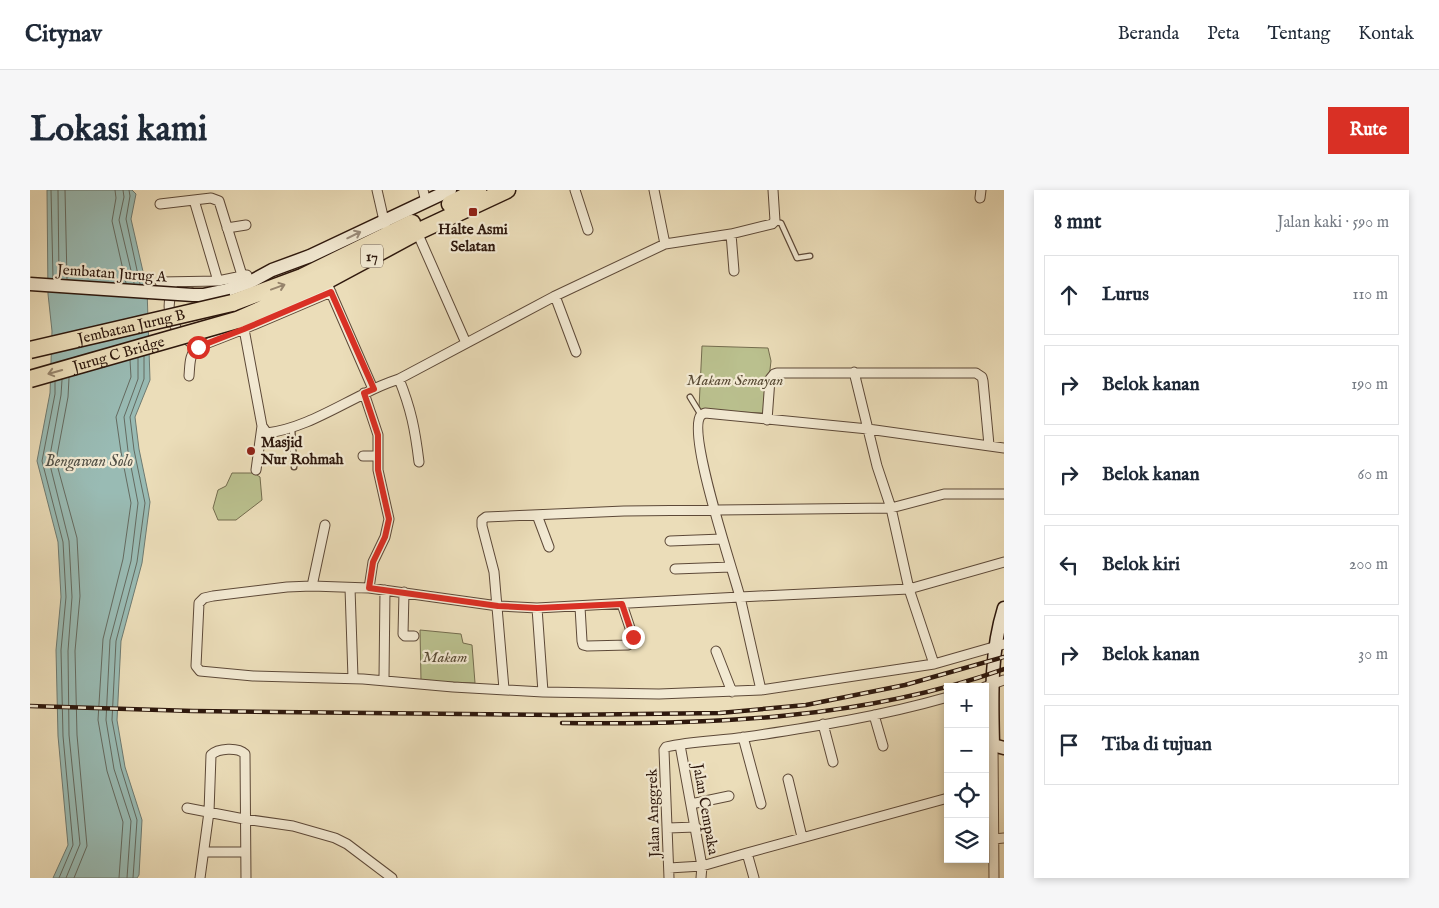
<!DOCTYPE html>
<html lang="id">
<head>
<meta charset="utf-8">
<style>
	body { margin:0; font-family:"IM FELL English",serif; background:#f6f6f7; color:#1f2937 }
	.controls { position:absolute; right:15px; bottom:15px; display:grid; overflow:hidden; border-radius:0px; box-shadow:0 2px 8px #0003 }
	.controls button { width:45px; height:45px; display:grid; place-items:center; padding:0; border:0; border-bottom:1px solid #e0e1e3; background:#fff; color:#1f2937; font:25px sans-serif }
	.stop { position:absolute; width:15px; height:15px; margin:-11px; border:4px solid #d93025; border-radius:50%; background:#fff }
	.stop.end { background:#d93025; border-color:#fff; box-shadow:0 1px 5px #0008 }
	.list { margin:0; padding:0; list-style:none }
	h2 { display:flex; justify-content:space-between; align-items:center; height:65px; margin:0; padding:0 20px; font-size:21px }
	h2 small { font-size:16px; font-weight:400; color:#747a83 }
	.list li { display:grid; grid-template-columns:32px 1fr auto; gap:15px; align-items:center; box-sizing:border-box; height:80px; margin:0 10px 10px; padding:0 10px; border:1px solid #e0e1e3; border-radius:0px }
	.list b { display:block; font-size:19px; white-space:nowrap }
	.list em { font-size:16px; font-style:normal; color:#747a83 }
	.icon { flex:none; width:28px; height:28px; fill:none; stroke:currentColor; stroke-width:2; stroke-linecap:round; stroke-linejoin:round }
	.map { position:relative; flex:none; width:974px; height:688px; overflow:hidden; border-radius:0px }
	header { display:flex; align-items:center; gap:30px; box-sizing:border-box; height:70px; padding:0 25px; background:#fff; border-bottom:1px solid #e0e1e3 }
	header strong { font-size:24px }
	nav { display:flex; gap:28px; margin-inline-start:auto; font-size:18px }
	.intro { display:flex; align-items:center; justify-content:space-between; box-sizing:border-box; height:120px; padding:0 30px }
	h1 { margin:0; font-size:35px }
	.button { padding:12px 22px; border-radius:0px; background:#d93025; color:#fff; font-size:18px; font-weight:700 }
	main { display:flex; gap:30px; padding:0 30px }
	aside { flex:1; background:#fff; border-radius:0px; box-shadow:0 2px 8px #0003 }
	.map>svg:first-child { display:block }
</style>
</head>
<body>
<header>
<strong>Citynav</strong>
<nav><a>Beranda</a><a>Peta</a><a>Tentang</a><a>Kontak</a></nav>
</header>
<div class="intro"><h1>Lokasi kami</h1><a class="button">Rute</a></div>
<main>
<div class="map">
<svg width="974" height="688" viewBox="0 0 974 688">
	<rect width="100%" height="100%" fill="#ebddb9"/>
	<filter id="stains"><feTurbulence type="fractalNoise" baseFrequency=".004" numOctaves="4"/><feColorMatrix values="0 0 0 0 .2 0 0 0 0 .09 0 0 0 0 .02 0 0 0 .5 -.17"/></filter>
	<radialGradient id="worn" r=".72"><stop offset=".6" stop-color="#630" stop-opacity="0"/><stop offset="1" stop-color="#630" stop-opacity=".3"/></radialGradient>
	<!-- green -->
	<path fill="#bac08e" stroke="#746c4e" d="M672,156l66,2 3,13 -6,52 -57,-2h-6l-3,-3z
		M202,283h22l6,4 2,23 -26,20h-18l-5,-12 5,-18 8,-4z
		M390,440l41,4 2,9 9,2 3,38 -54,-2z"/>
	<!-- water -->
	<path fill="#99bbb4" stroke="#6e7a71" d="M17,0h85l4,4 -5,25 16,70 3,91 -15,37 4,32 11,53 -8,61 -21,78 -4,79 8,47 17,53 -3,55 -2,3h-84l15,-33 -10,-109 -2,-86 5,-53 -3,-55 -21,-81 13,-68 2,-62 -4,-37z"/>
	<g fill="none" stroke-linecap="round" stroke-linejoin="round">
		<!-- shore -->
		<path stroke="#646a60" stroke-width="1" d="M21,0l2,88
			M28,0l1,88
			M35,0l2,89
			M85,0l1,8 -4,23 14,62
			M93,0l1,7 -5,23 15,63
			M99,0l1,6 -4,23 14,65
			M39,188l-1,19 -12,64 21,77 3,58 -5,55 2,84 10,111 -13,32
			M32,190l-1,15 -12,66 20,80 3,56 -4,54 1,84 11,109 -14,34
			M25,192v12l-13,67 21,81 3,55 -5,53 2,86 10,109 -14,33
			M89,688l4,-56 -16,-51 -9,-51 5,-81 20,-80 8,-56 -10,-51 -5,-35 15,-40 -1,-17
			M97,688l4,-57 -17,-52 -8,-49 4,-80 21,-79 7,-58 -10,-52 -4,-34 14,-38v-21
			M103,688l4,-58 -16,-52 -9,-48 4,-79 21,-79 8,-59 -11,-53 -4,-33 14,-38v-23"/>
		<!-- lane casing -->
		<g stroke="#5d4938" stroke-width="7">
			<path id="lane" d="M744,32l7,1 16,35 13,-2
				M660,207l11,18
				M262,238l2,39"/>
		</g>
		<!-- street casing -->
		<g stroke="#5d4938" stroke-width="11">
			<path id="street" d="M347,0l8,35
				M393,0l3,12
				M545,0l13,40
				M624,0l11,54
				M950,8l1,-8
				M164,10l24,81
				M130,14l51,-6 8,3 22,71 3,4
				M197,38l19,-3
				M387,42l49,111
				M701,44l3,37
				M130,92l58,-1 29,-6
				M299,98l44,101
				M143,99c-11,25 3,46 25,58
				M525,106l21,56
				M214,139l18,97 -6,44
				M824,182l23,94 14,42 18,81 95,-27
				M159,186c1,-11 0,-22 9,-29l46,-18 87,-37
				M369,189c12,30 16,50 20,83
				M334,203l14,42v35l11,49 -4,18 -12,25 -4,26
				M737,230l3,-41 4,-5 3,-1h199l6,4 1,4 6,64
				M232,236l5,7c34,-4 66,-24 97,-39 11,-6 23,-11 35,-15l156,-83 110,-52 66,-10 41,-10 3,-3 -2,-31
				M974,258l-136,-19 -163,-16 -4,2c-15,17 32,155 39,182l169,-8 25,75 70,-20
				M333,266h15
				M507,325l12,32
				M640,351l52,-2
				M645,379l56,-2
				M282,396l13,-61
				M320,398l3,90
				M374,402l-1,42 2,2h9
				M550,417l2,34 1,4 4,1 41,-1 4,-3 1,-5 -11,-33
				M507,418l6,84
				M686,461l16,41
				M354,488l1,-88
				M955,497l19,-7
				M474,499l-10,-117 -12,-46v-6l4,-3 138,-6 267,-3 53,-14h60
				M731,500l-102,4 -116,-2 -90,-5 -90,-8 -110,-3 -53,-5 -4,-5 3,-63 5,-5 9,-2 74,-9 25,-1 57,2 129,18 39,2 203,-11 21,93 173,-26
				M844,525l9,31
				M793,534l10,38
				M713,547l18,67
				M650,555l22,121 -1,12
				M963,555l1,133
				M758,589l14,58
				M661,614l38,-8
				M157,618l57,11 49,7 42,12 12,6 45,34
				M638,638l28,-1
				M964,649l10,-1
				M174,662h41
				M639,678l33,-2 45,-13
				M170,688l9,-66 2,-57c7,-7 27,-8 34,-1l1,124
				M639,688l-5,-128 2,-3c26,-6 53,-6 80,-10 67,-10 136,-21 202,-40
				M724,688l-7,-25 201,-55"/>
		</g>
		<!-- secondary casing -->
		<g stroke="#2e180d" stroke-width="15">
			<path id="secondary" d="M163,105h10l24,-5 23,-8 22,-12 38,-14 140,-66
				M974,418c-14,45 -12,90 -11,137l11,3"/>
		</g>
		<!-- highway casing -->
		<g stroke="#2e180d" stroke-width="19">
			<path id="highway" d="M420,14l28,-14
				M202,113l70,-26 110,-54
				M207,130l89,-39 91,-49 90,-42"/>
		</g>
		<!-- lane -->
		<use href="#lane" stroke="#f2e9d2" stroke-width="4.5"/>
		<!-- street -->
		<use href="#street" stroke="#f2e9d2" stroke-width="9"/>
		<!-- secondary -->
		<use href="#secondary" stroke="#f2e9d2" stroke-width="12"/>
		<!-- highway -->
		<use href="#highway" stroke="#ebddb9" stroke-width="16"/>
		<!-- rail casing -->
		<g stroke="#2e180d" stroke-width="4.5">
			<path id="rail" d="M0,516l163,5 366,4 161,-2 86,-8 99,-20 99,-28
				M532,533c149,2 301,-4 442,-54"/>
		</g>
		<!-- rail -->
		<use href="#rail" stroke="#f2e9d2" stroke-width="2.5" stroke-dasharray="8" stroke-linecap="butt"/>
		<!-- secondary-bridge casing -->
		<g stroke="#2e180d" stroke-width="15" stroke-linecap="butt">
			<path id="secondary-bridge" d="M0,94l163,11"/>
		</g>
		<!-- highway-bridge casing -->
		<g stroke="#2e180d" stroke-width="19" stroke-linecap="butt">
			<g id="highway-bridge">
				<path id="s1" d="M0,160l202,-47"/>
				<path id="s2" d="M0,189l207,-59"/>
			</g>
		</g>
		<!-- secondary-bridge -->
		<use href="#secondary-bridge" stroke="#f2e9d2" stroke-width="12"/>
		<!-- highway-bridge -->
		<use href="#highway-bridge" stroke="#ebddb9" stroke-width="16"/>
	</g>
	<!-- one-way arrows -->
	<defs><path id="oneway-shaft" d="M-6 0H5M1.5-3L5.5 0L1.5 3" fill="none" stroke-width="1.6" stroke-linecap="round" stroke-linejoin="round" transform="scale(1.25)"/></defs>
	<use stroke="#9a8b79" href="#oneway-shaft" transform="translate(324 45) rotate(-26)"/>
	<g stroke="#96846c">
		<use href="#oneway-shaft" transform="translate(248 97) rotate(-20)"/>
		<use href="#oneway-shaft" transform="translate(25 182) rotate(164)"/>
	</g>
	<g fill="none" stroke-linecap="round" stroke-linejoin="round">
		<!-- route -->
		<path stroke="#d93025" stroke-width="6" d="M168,157l46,-18 87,-37 43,97 -10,4 14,42v35l11,49 -4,18 -12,25 -4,26 129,18 39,2 85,-4 11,33"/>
	</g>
	<!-- markers -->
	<g fill="#8f2418" stroke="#f2e9d2" stroke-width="2">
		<rect x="438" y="17" width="10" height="10" rx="2.5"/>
		<circle cx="221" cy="261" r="5"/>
	</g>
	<g text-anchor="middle" stroke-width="4.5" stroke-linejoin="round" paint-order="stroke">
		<!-- shield labels -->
		<rect fill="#f2e9d2" stroke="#695748" stroke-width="1" x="331" y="54.5" width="22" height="23" rx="4"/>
		<g font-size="14" font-weight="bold" fill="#2e180d">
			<text x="342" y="71">17</text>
		</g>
		<!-- poi labels -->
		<g font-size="15" font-weight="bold" fill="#2e180d" stroke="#f2e9d2">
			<text x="443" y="44">Halte Asmi<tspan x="443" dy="17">Selatan</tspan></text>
			<text x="231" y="257" text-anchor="start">Masjid<tspan x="231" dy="17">Nur Rohmah</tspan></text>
		</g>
		<!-- street labels -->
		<g font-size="15" fill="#2e180d" stroke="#f2e9d2">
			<text transform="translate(82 83) rotate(4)" y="5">Jembatan Jurug A</text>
			<text dy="5" stroke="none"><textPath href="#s1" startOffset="104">Jembatan Jurug B</textPath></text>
			<text dy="5" stroke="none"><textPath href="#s2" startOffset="92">Jurug C Bridge</textPath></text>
			<text transform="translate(676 619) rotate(80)" y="5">Jalan Cempaka</text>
			<text transform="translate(623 623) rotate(-92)" y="5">Jalan Anggrek</text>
		</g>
		<!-- park labels -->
		<g font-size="15" font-style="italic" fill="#584a34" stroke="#f2e9d2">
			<text x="705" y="195">Makam Semayan</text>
			<text x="415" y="472">Makam</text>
		</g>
		<!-- water labels -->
		<g font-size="16" font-style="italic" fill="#535147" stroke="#f2e9d2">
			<text x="59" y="276">Bengawan Solo</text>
		</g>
	</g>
	<rect width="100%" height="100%" filter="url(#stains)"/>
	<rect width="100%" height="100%" fill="url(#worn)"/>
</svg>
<div class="controls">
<button>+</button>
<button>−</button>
<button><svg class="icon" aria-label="locate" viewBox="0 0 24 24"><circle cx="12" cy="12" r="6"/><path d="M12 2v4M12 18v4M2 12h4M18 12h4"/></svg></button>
<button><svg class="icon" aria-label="layers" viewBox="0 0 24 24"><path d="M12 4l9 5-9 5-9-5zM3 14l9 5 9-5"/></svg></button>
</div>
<div class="stop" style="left:168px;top:157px"></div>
<div class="stop end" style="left:603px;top:447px"></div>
</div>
<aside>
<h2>8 mnt<small>Jalan kaki · 590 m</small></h2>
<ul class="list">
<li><svg class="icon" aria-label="ahead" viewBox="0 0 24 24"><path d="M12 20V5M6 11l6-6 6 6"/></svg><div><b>Lurus</b></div><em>110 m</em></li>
<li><svg class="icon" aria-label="right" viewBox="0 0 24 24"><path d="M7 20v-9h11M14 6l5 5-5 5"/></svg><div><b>Belok kanan</b></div><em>190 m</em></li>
<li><svg class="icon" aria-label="right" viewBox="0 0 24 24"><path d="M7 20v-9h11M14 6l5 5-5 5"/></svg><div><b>Belok kanan</b></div><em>60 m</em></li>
<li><svg class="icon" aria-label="left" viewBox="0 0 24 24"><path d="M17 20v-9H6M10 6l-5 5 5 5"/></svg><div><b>Belok kiri</b></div><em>200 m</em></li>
<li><svg class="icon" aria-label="right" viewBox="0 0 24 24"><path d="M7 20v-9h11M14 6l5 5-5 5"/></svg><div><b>Belok kanan</b></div><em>30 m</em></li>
<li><svg class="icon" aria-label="arrive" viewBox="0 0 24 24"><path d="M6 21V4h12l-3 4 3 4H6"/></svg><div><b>Tiba di tujuan</b></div></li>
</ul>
</aside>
</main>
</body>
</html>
